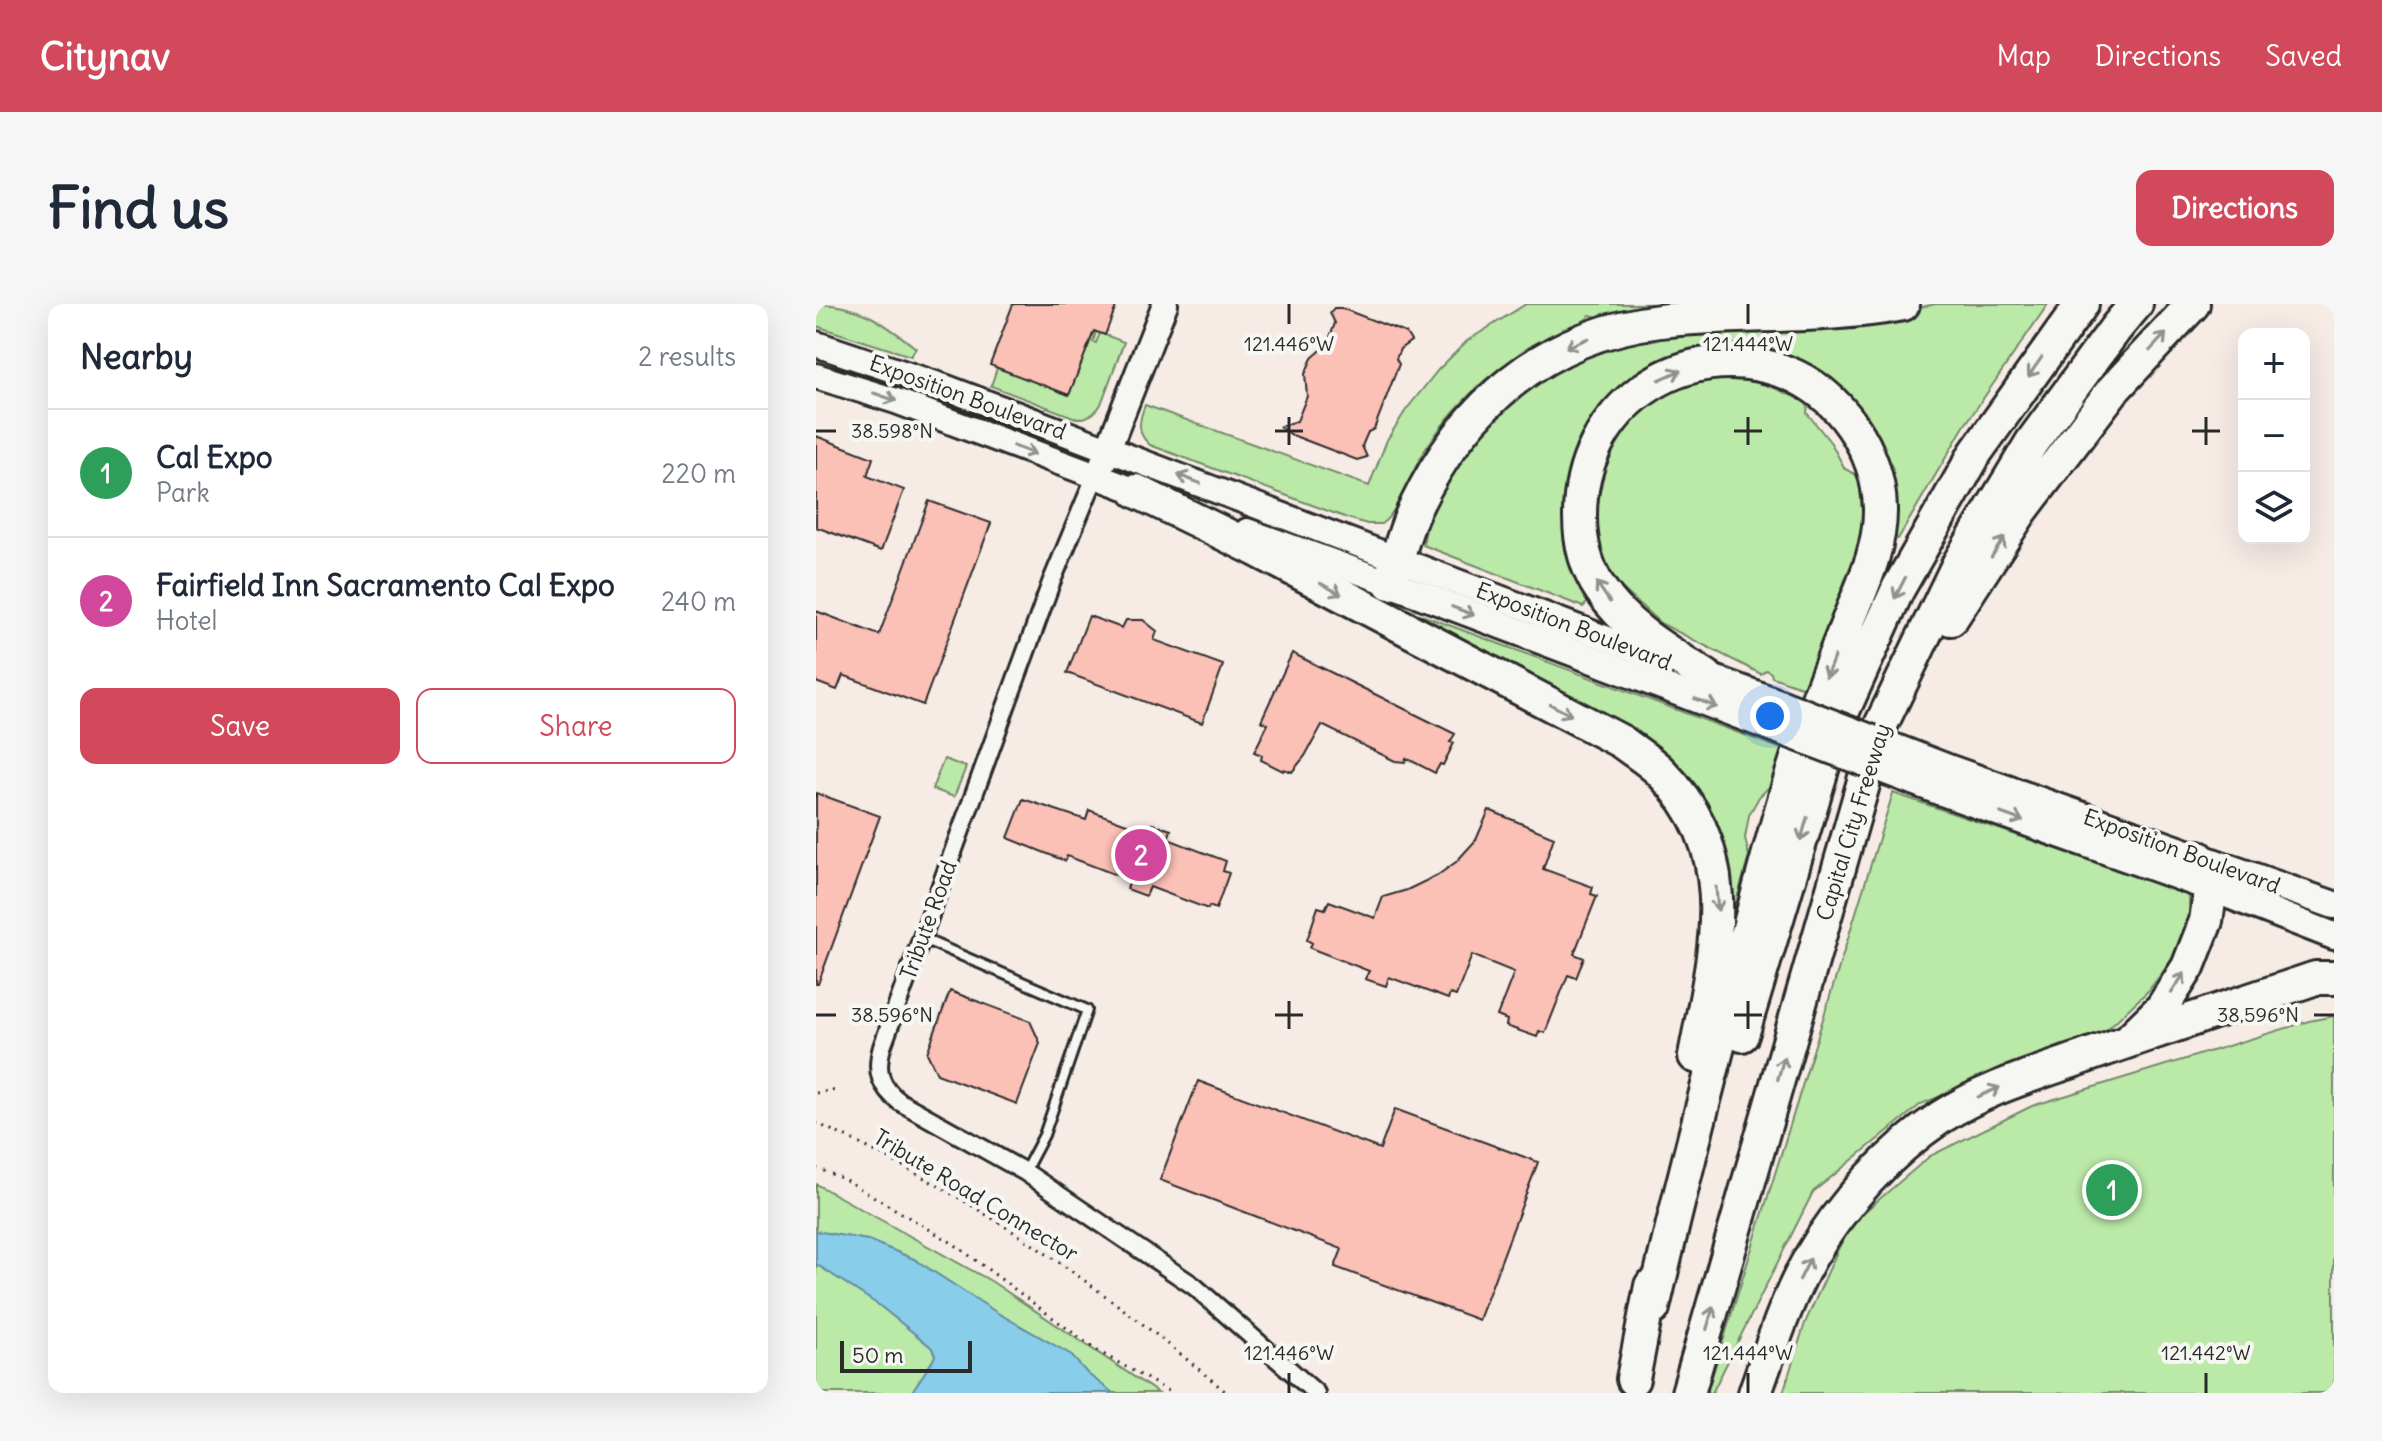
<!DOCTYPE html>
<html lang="en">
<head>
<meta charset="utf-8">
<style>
	body { margin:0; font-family:Delius,sans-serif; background:#f6f6f7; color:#1f2937 }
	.controls { position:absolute; right:24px; top:24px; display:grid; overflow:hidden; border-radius:16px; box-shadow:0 8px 32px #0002 }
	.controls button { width:72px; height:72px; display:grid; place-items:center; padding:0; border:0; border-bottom:2px solid #e0e1e3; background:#fff; color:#1f2937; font:40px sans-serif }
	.scale { position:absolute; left:24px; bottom:20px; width:132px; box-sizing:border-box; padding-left:8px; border:4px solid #2b2b2b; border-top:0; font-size:22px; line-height:28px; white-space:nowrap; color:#2b2b2b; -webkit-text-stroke:6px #f6f6f2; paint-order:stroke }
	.you { position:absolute; left:954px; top:412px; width:28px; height:28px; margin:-20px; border:6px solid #fff; border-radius:50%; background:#1a73e8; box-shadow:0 0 0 12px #1a73e833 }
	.badge { display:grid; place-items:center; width:52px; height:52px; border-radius:50%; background:#d1495b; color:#fff; font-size:26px; font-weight:700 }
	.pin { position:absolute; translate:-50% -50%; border:4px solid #fff; box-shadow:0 2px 8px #0006 }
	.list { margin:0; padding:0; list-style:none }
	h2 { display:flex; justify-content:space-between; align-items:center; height:104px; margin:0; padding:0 32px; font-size:34px }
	h2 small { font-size:26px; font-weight:400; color:#747a83 }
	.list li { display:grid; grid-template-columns:52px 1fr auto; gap:24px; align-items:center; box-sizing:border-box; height:128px; padding:0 32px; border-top:2px solid #e0e1e3 }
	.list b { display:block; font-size:30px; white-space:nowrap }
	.list p { margin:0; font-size:26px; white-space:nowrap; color:#747a83 }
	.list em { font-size:26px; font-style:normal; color:#747a83 }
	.actions { display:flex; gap:16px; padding:24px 32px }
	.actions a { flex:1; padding:18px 0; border:2px solid #d1495b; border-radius:16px; text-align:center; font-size:28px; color:#d1495b }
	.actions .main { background:#d1495b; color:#fff }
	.icon { flex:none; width:44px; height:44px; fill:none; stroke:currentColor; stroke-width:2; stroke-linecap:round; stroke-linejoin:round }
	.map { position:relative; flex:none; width:1518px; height:1089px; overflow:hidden; border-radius:16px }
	header { display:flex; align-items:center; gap:48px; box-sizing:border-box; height:112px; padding:0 40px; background:#d1495b; color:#fff }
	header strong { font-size:38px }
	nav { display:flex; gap:44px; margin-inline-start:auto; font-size:28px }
	.intro { display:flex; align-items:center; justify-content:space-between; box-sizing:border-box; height:192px; padding:0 48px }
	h1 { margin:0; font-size:56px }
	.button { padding:20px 36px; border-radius:16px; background:#d1495b; color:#fff; font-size:28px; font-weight:700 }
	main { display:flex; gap:48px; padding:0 48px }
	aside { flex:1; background:#fff; border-radius:16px; box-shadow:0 8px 32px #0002 }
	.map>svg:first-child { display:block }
</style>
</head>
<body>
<header>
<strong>Citynav</strong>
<nav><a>Map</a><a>Directions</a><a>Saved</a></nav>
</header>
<div class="intro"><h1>Find us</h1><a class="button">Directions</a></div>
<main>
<aside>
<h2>Nearby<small>2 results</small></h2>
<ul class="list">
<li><span class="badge" style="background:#2e9e5b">1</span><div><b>Cal Expo</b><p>Park</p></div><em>220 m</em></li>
<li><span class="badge" style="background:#d1479c">2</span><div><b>Fairfield Inn Sacramento Cal Expo</b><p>Hotel</p></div><em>240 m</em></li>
</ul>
<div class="actions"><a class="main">Save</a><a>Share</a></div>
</aside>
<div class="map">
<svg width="1518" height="1089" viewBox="0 0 1518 1089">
	<rect width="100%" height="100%" fill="#f7ebe6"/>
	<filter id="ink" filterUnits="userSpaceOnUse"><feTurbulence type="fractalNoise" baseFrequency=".0125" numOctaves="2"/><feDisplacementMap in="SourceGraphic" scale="16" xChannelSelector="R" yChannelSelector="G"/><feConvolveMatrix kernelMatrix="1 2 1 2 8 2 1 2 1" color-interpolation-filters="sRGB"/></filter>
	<g filter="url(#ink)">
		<!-- green -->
		<path fill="#bbe9a8" stroke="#738a6a" stroke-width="2" d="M0,0c43,0 67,18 100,44l-5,8 -95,-30z
			M710,0h271l-196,14 -11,-3c-12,15 -31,18 -48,27 -31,16 -60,38 -83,64 -13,13 -24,29 -34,44 -13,19 -26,63 -44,74h-14l-20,-6 -197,-73c-14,-12 -11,-25 -5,-40l224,81 18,-46 19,-30 32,-40 29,-29z
			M1119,0h113l-85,124 -65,111 -6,-2v-37l-116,-144 -175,57 -10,186 -8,8 -160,-62 6,-33 26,-55 54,-62 100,-55 283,-26z
			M278,27l2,1 -3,10 3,1 4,-10 24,9 -23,62c-5,9 -13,15 -25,14l-85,-32 6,-18 72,27z
			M901,75l44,3 43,19 4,3 -1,9 24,30 14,26 14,7 4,46 -3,19 -56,147 -32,-11 -1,-4 -5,-3 -5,4 -101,-51 -37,-34 -4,1c-53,-89 -8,-196 98,-211z
			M576,300l390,145 -11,36 -12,12 -10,18 -4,23 4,18 -25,89 -19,-133z
			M128,455l22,8 -12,30 -22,-8z
			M1077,489l296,101v32l-14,30 -27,35 -45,42 -47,15 -135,56 -108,88 -101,201h-5z
			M1518,712v377h-551l22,-70 44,-98 81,-69 102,-50 277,-85z
			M0,880l175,97 167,112h-342z"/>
		<!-- water -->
		<path fill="#88cdea" stroke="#638c9e" stroke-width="2" d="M0,927l52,9 46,19 82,53 74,42 18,20 25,19h-202l22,-33 2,-5 -4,-8 -51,-41 -64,-42z"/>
		<!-- building -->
		<path fill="#fbc0b6" stroke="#2b2b2b" stroke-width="2" d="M197,0h104l-12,31 -11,-4 -25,64 -79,-30z
			M518,4h7l65,25 5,8 -11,8 -4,10 3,5 -25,65 -6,3 -6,14 5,11 -10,3 -65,-25 -12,-8 17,-6 10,-25 -2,-22 7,-16 15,-13 8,-22 -5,-10z
			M0,132l57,22 -6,18 37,14 -23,61 -65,-24z
			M113,197l62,22 -68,182 -80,-30 -6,15 -21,-8v-71l63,24z
			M273,312l33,12 4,-8h17l14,11 -3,9 69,25 -21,58 -135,-50z
			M476,349l163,81 -5,8 4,1 -11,22 -3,-1 -5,9 -29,-15 -1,4 -10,-1 -73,-36 -17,31 -13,16 -8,-3 -1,2 -22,-11 1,-5 -8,-3 14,-28 -7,-3z
			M0,489l64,23 -62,168h-2z
			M207,495l63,21 3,-10 59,22 4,-8 19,6 -3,9 58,22 -3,10 6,2 -13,36 -7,-3 -1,3 -58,-22 -4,9 -19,-7 3,-9 -63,-24 -2,5 -57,-23z
			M673,506l65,27 -11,32 50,18 -2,7 6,2 -23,58 10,4 -8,20 -8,-3 -23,58 -6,-2 -2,6 -31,-11 1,-6 -10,-4 17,-44 -42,-17 -16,41 -6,-2 -2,5 -59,-22 -3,9 -21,-7 4,-8 -59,-23 2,-5 -5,-3 11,-33 7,2 4,-8 46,17 8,-21 24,-7 31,-15 18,-13 20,-22z
			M134,687l80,30 10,22 -23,61 -80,-30 -10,-21z
			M382,777l182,68 15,-40 143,53 -59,158 -144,-53 7,-18 -182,-69z"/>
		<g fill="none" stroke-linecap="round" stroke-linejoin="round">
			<!-- lane casing -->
			<g stroke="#2b2b2b" stroke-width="14">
				<path id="lane" d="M105,634l166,72 -43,125 -19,36"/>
			</g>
			<!-- street casing -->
			<g stroke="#2b2b2b" stroke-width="22">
				<path id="street" d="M279,173l-44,106 -169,464c-7,24 -2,40 18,55l125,70 169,114 122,107"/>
			</g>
			<!-- secondary casing -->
			<g stroke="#2b2b2b" stroke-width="30">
				<path id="secondary" d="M0,40l131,44 721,274
					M0,72l80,25 256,96
					M287,158l62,-158
					M431,227l143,52"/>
			</g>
			<!-- primary casing -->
			<g stroke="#2b2b2b" stroke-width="32">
				<path id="primary" d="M574,279l383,145
					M890,372l76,28
					M1129,463l389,138
					M1123,487l272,97 123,48"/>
			</g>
			<!-- highway casing -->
			<g stroke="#2b2b2b" stroke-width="38">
				<path id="highway" d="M320,187l115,56 371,195c13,10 28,19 39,30 83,83 53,183 34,284
					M574,279c7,-24 14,-52 25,-75 49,-103 129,-173 245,-187 81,-9 163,-2 243,-17
					M1135,315l70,-108 92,-121 80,-86
					M926,731l91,-302 65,-144 78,-137 106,-148
					M1316,733l30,-29 26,-41 18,-46 5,-33 -13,-31
					M837,1004c25,-109 53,-217 82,-326 19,-72 36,-143 59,-214 14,-46 32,-91 50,-136 15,-40 37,-80 36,-124 -2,-58 -40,-115 -95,-136 -103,-38 -206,36 -205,145 0,26 6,51 21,73 26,39 66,61 105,86
					M817,1075l18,-93
					M872,1089l191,-664 80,-166 73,-121 84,-114 20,-24
					M939,1089c16,-45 31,-93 55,-135 32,-55 79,-106 131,-141 43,-28 92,-42 140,-59 78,-28 157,-54 235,-80h18"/>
			</g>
			<!-- path -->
			<path stroke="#2b2b2b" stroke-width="3" stroke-dasharray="2 6" stroke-linecap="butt" d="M0,789l21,-3
				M0,819c150,68 286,163 411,270
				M0,864l28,11 110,65 142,106 76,43"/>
			<!-- lane -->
			<use href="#lane" stroke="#f6f6f2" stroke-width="8"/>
			<!-- street -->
			<use href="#street" stroke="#f6f6f2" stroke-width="16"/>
			<!-- secondary -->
			<use href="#secondary" stroke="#f6f6f2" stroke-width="24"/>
			<!-- primary -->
			<use href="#primary" stroke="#f6f6f2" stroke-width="26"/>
			<!-- highway -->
			<use href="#highway" stroke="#f6f6f2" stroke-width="32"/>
			<!-- primary-bridge casing -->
			<g stroke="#2b2b2b" stroke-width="32" stroke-linecap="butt">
				<path id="primary-bridge" d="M966,400l163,63
					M957,424l166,63"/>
			</g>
			<!-- primary-bridge -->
			<use href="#primary-bridge" stroke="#f6f6f2" stroke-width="26"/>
		</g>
		<!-- one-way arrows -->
		<defs><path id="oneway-shaft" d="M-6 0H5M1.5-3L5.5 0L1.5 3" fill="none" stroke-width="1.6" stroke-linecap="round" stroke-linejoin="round" transform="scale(2)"/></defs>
		<g stroke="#90908e">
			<use href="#oneway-shaft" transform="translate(1342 38) rotate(-47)"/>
			<use href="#oneway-shaft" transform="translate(761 39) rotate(157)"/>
			<use href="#oneway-shaft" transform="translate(1219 63) rotate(125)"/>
			<use href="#oneway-shaft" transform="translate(854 71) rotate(-24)"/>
			<use href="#oneway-shaft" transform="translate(69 93) rotate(19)"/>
			<use href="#oneway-shaft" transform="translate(208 146) rotate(21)"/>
			<use href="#oneway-shaft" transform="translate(373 175) rotate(-159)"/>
			<use href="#oneway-shaft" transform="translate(1182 243) rotate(-57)"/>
			<use href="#oneway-shaft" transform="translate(1084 284) rotate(117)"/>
			<use href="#oneway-shaft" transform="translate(515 285) rotate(28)"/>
			<use href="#oneway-shaft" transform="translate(787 288) rotate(-124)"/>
			<use href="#oneway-shaft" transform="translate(647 307) rotate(21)"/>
			<use href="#oneway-shaft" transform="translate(1014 363) rotate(112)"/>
			<use href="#oneway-shaft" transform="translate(890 399) rotate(21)"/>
			<use href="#oneway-shaft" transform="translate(745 406) rotate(28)"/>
			<use href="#oneway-shaft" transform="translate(1196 513) rotate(20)"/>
			<use href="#oneway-shaft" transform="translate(988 525) rotate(106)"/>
			<use href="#oneway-shaft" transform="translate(901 595) rotate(85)"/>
			<use href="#oneway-shaft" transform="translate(1362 679) rotate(-57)"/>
			<use href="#oneway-shaft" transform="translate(965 764) rotate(-74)"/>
			<use href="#oneway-shaft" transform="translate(1173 788) rotate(-24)"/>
			<use href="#oneway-shaft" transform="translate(989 965) rotate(-63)"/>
			<use href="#oneway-shaft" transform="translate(894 1014) rotate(-74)"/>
		</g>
	</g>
	<!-- ticks -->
	<path fill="none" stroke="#2b2b2b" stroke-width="3" d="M473,0v20M932,0v20M473,113v28M932,113v28M1390,113v28M0,127h20M459,127h28M918,127h28M1376,127h28M473,697v28M932,697v28M0,711h20M459,711h28M918,711h28M1498,711h20M473,1069v20M932,1069v20M1390,1069v20"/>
	<g text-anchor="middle" stroke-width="8" stroke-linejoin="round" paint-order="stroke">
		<!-- street labels -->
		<g font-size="22" fill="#2b2b2b" stroke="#f6f6f2">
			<text transform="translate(152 93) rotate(20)" y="8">Exposition Boulevard</text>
			<text transform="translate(758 322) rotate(21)" y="8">Exposition Boulevard</text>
			<text transform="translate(1037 518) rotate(-73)" y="8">Capital City Freeway</text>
			<text transform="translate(1366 547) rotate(20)" y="8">Exposition Boulevard</text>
			<text transform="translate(112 616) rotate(-70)" y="8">Tribute Road</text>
			<text transform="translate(160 891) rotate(31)" y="8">Tribute Road Connector</text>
		</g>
	</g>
	<g font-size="20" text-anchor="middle" fill="#2b2b2b" stroke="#f6f6f2" stroke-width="8" stroke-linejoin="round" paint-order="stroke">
		<text x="473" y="47">121.446°W</text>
		<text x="932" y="47">121.444°W</text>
		<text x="76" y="134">38.598°N</text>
		<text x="76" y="718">38.596°N</text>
		<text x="1442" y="718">38.596°N</text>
		<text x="473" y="1056">121.446°W</text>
		<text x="932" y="1056">121.444°W</text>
		<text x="1390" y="1056">121.442°W</text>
	</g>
</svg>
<div class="controls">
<button>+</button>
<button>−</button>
<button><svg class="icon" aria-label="layers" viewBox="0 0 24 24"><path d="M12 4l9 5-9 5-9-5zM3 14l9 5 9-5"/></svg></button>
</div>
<div class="scale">50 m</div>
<div class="you"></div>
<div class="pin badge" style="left:1296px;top:886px;background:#2e9e5b">1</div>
<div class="pin badge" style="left:325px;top:551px;background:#d1479c">2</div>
</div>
</main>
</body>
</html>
